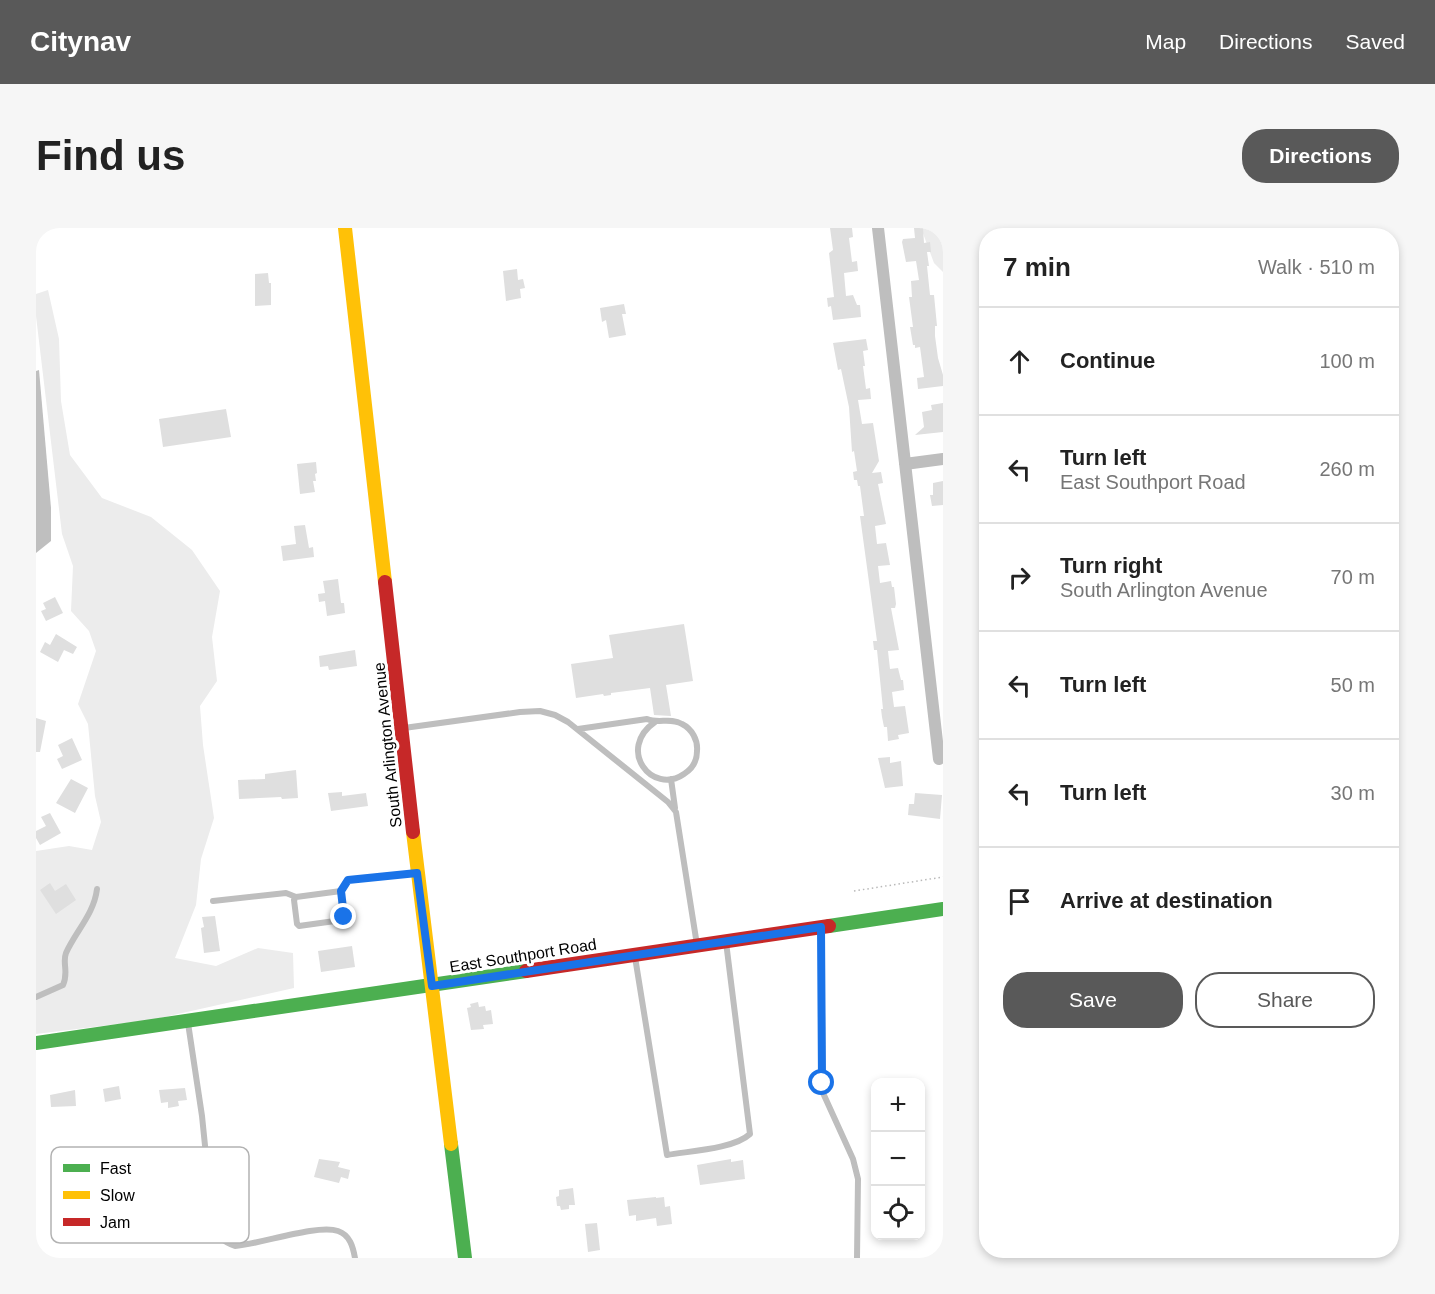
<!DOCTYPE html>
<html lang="en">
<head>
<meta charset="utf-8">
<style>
	body { margin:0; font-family:Arial,sans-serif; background:#f6f6f6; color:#222 }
	.controls { position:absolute; right:18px; bottom:18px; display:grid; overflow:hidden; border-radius:12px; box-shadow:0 3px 9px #0003 }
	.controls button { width:54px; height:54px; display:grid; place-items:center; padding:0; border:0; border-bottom:2px solid #e0e0e0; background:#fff; color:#222; font:30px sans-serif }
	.stop { position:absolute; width:18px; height:18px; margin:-14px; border:4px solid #1a73e8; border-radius:50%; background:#fff }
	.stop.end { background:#1a73e8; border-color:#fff; box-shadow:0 2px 6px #0008 }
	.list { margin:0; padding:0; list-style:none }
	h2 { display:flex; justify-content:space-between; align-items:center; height:78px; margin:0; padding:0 24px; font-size:26px }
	h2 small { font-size:20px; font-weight:400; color:#767676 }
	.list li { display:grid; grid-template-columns:39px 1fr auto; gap:18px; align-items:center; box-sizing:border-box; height:108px; padding:0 24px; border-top:2px solid #e0e0e0 }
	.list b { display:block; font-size:22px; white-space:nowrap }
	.list p { margin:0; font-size:20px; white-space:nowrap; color:#767676 }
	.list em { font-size:20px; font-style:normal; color:#767676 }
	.actions { display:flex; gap:12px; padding:18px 24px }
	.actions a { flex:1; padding:14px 0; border:2px solid #595959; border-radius:24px; text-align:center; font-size:21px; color:#595959 }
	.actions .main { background:#595959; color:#fff }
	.icon { flex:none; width:33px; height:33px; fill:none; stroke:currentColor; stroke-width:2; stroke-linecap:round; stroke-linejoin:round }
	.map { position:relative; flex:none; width:907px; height:1030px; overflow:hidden; border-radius:24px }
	header { display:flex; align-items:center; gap:36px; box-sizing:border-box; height:84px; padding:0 30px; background:#595959; color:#fff }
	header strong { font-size:28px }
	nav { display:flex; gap:33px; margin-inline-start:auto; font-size:21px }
	.intro { display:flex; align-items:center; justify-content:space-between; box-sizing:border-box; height:144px; padding:0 36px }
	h1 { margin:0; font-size:42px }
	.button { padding:15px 27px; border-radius:24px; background:#595959; color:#fff; font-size:21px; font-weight:700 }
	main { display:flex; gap:36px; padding:0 36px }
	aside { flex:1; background:#fff; border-radius:24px; box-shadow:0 3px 9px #0003 }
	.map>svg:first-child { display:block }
</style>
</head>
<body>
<header>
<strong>Citynav</strong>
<nav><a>Map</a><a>Directions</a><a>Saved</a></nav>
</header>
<div class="intro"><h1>Find us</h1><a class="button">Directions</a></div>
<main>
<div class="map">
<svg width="907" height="1030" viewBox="0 0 907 1030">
	<rect width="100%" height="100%" fill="#fff"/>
	<!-- green -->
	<path fill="#ececec" d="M885,0h22v44l-9,-9z
		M12,62l11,49 2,62 9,54 32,43 49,19 41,33 28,41 -8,46 5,44 -17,25 3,39 11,73 -13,41 -5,46 -21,53 41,8 42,-18 35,5 1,35 -143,32 -115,14v-183l33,-5 23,4 9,-28 -6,-26 -7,-72 -10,-20 18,-53 -7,-20 -18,-20 2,-45 -11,-32 -26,-218v-22z"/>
	<!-- water -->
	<path fill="#bfbfbf" d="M3,142l12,138v33l-15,12v-182z"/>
	<!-- building -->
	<path fill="#dfdfdf" d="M794,0h22l1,9 -4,1 3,24 5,-1 1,10 -14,2 2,23 7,-1 4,10h3l1,12 -28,3 -2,-14 -3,1 -1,-9 7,-1 -5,-44 4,-3z
		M878,0h9l1,15 6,-1 1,10h-4l2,14h-2l3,29h4l3,31h-2v10l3,22 5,17v11l-25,3 -1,-11 7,-1 -4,-30 -5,1v-3h-2l-3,-18h3l-4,-30h3l-1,-16 8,-1 -3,-19 -10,1 -4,-20 1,-3 12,-1z
		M481,41l1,11 5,-1 2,9 -5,1 1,9 -15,3 -3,-30z
		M232,45l1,10h2v22l-16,1v-32z
		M588,76l2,10h-4l4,21 -17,3 -3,-18 -4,2 -2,-14z
		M830,111l2,11 -5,1 2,15h-2l3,23 4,-1 1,11 -13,1 4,24 11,-1 6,38 -7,12 9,-1 2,11 -5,1 8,40 -11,2 2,18 9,-1 4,22 -12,1 2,17 11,-2 1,6h2l2,17 -1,4h-4l8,42 -11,1 2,18 8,-1 3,12h2l1,10 -12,2 2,15 11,-1 4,27 -11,2 1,4 -11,2 -1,-14h-3l-2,-10 -1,-8h2l-6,-59h-3l-1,-9h4l-17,-125h4l-4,-30h-2l-1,-6h-3l-1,-8 4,-1 -3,-20 -2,1 -3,-45 -8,-38 -3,1 -5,-27z
		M907,175v29l-28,3 9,-8 -2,-15 10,-2 -1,-5z
		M190,181l5,28 -68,10 -4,-28z
		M280,234l1,11 -2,1 1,7h-3l2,11 -15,2 -3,-30z
		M907,253v24l-11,1 -2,-11h3v-12z
		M269,297l4,23 4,-1 1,10 -31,4 -2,-15 15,-2 -2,-18z
		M302,351l3,24h3l1,10 -18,3 -2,-15 -6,1 -1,-8 7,-1 -2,-12z
		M19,369l8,16 -17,8 -5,-10 5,-2 -3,-6z
		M648,396l9,57 -27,4 5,31 -17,-1 -4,-27 -39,5v2l-7,1 -1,-2 -27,4 -5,-34 42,-6 -4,-23z
		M20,406l21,13 -4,7 -9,-4 -6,12 -18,-10 5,-10 5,3z
		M319,422l2,16 -28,4 -1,-4 -8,1 -1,-11z
		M0,490l10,3 -6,31h-4z
		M36,510l10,22 -20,9 -5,-10 6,-3 -5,-11z
		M854,529v6l11,-2 2,25 -18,2 -7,-30z
		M260,542l2,28 -16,1 -1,-2 -42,2 -1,-19 27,-1v-5z
		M35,551l17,9 -13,25 -19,-10z
		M306,564v4l24,-3 2,13 -37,5 -3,-18z
		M879,565l27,2 -2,24 -32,-4 1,-11h5z
		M14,585l11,20 -21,12 -4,-7v-7l10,-5 -5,-9z
		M14,655l5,8 11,-7 10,16 -20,14 -16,-24z
		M179,688l5,35 -16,2 -3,-25 3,-1 -2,-10z
		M316,718l3,21 -34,5 -3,-21z
		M442,774l1,5 6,-1 1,5 5,-1 2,14 -10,1 1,4 -13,1 -4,-22 4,-1 -1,-3z
		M83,858l2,13 -16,3 -2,-13z
		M149,860l2,12 -9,1 1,5 -11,2v-6l-7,1 -2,-13z
		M39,862l1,16 -25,1 -1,-12z
		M283,931l21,3 -2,5 12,3 -2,9 -7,-2 -2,6 -25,-6z
		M695,931v3l12,-2 2,19 -45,6 -3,-20z
		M537,960l2,17h-6v4l-8,1 -1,-4h-3l-1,-9 3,-1v-6z
		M620,969v1l8,-1 1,10 5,-1 2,18 -15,2 -1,-8 -20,3v-6l-7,1 -2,-16z
		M561,995l3,27 -12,2 -3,-28z"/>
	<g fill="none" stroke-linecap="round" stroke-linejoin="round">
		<!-- path -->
		<path stroke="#b9b9b9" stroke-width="1.5" stroke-dasharray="1.5 3" stroke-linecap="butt" d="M818,663l89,-14"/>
		<!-- lane -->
		<path stroke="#bebebe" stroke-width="6" d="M368,500l116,-16 20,-1 15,4 13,7 100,80 8,10 21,133
			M542,501l69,-10c12,5 23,-2 35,5 10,5 16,16 15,27 0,10 -5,18 -13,23 -32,22 -68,-25 -29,-52
			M635,551l4,29
			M305,663l-45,6 -2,3 3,24 2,2 43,-6 2,-3 -3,-26 7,-11 69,-7
			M177,673l73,-8 10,4
			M785,700l2,165 30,66 5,20 -1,79
			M599,729l32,198c22,-4 67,-6 83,-21l-24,-192
			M0,769l27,-12c6,-13 -1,-22 3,-32 10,-22 28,-39 31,-64
			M152,795l14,93 11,108c4,12 10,18 22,22 26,-2 82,-22 103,-15 12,4 15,16 17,27"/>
		<!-- street -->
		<path stroke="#bebebe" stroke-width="12" d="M842,0l61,531
			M869,236l38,-5"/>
		<!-- fast -->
		<path stroke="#4caf50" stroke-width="14" d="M793,698l114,-17
			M0,815l490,-72
			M415,916l14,114"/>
		<!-- slow -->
		<path stroke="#ffc107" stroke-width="14" d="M309,0l40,354
			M377,604l38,312"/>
		<!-- jam -->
		<path stroke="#c62828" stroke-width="14" d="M349,354l28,250
			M490,743l303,-45"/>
	</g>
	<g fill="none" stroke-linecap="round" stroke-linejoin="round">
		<!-- route -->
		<path stroke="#1a73e8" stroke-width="8" d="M308,689l-3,-26 7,-11 69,-7 15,113 389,-59 1,156"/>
	</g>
	<g text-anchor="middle" stroke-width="6" stroke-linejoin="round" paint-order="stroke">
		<!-- street labels -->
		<g font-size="16" fill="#000" stroke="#fff">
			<text transform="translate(351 517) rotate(-96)" y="6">South Arlington Avenue</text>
			<text transform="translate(487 727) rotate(-9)" y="6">East Southport Road</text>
		</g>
	</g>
	<!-- legend -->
	<rect x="15" y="919" width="198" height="96" rx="9" fill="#fff" stroke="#b2b2b2" stroke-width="1.5"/>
	<rect x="27" y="936" width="27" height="8" fill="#4caf50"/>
	<rect x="27" y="963" width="27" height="8" fill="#ffc107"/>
	<rect x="27" y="990" width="27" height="8" fill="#c62828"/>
	<g font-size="16" fill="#000">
		<text x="64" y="946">Fast</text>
		<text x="64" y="973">Slow</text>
		<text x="64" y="1000">Jam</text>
	</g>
</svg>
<div class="controls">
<button>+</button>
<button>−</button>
<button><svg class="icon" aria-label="locate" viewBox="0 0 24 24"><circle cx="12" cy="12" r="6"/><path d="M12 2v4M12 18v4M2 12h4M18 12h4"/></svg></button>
</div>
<div class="stop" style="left:786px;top:855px"></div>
<div class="stop end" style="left:308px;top:689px"></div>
</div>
<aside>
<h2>7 min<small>Walk · 510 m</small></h2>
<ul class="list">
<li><svg class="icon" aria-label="ahead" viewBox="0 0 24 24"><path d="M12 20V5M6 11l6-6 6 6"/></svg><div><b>Continue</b></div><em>100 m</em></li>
<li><svg class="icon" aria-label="left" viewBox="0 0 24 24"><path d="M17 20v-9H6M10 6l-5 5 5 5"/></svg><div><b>Turn left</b><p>East Southport Road</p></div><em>260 m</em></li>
<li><svg class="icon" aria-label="right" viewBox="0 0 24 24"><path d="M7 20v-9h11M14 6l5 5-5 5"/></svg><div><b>Turn right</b><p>South Arlington Avenue</p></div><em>70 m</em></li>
<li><svg class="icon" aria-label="left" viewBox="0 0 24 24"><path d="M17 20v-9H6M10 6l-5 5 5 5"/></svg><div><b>Turn left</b></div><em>50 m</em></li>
<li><svg class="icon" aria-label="left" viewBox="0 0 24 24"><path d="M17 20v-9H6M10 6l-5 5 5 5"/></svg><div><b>Turn left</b></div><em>30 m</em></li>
<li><svg class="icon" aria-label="arrive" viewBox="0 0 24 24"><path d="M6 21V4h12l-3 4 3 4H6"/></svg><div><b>Arrive at destination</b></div></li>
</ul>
<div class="actions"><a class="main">Save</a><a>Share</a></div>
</aside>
</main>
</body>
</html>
